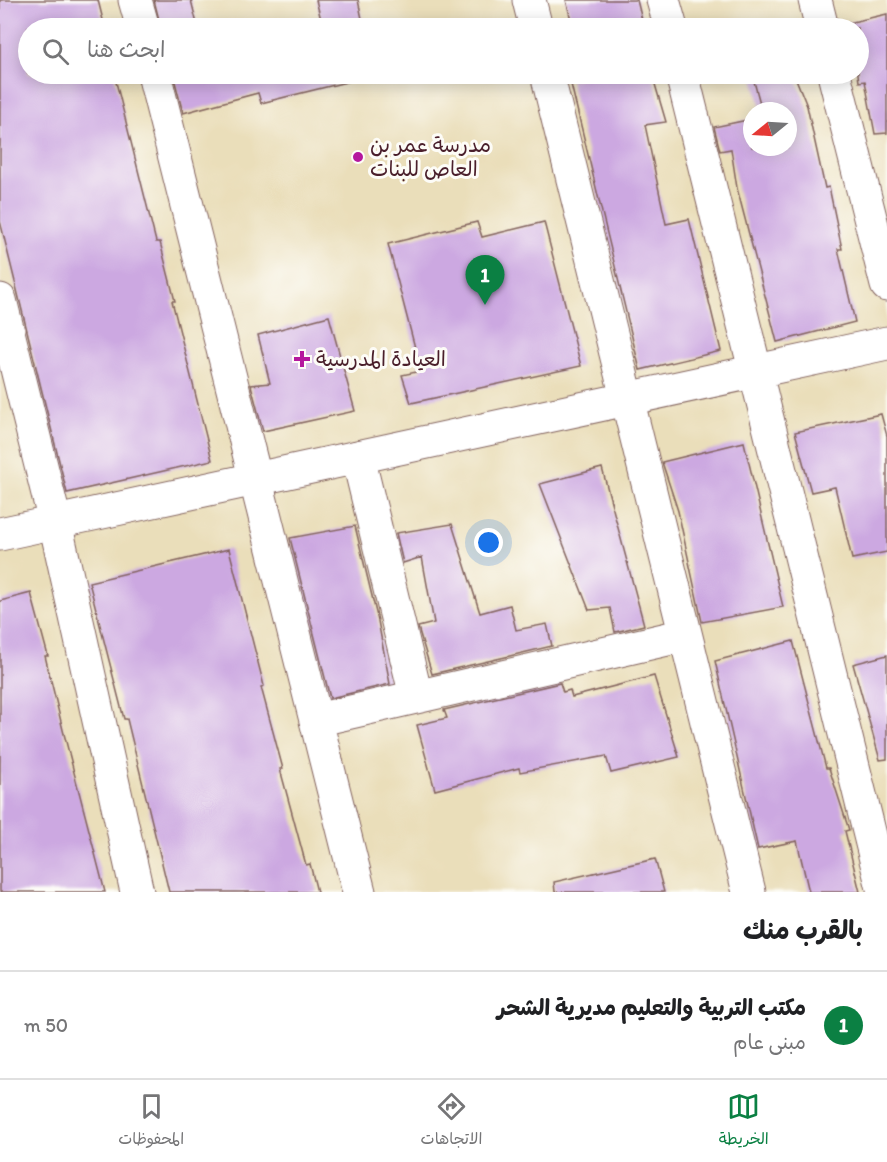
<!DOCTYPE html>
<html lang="ar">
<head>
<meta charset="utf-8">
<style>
	body { margin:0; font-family:Itim,"Playpen Sans Arabic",sans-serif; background:#f6f6f6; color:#202124; direction:rtl }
	.compass { position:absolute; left:743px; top:102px; width:54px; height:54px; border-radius:50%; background:#fff; box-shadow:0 3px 15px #0003; rotate:252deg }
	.you { position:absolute; left:489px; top:543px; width:21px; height:21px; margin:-15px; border:4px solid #fff; border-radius:50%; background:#1a73e8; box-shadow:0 0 0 9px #1a73e833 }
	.badge { display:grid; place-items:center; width:39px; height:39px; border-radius:50%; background:#0b8043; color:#fff; font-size:20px; font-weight:700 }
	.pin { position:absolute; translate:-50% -50px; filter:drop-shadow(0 2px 3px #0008) }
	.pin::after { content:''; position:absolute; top:32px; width:21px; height:18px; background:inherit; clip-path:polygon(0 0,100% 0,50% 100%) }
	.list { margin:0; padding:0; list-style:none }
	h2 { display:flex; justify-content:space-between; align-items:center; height:78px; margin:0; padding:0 24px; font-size:26px }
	h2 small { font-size:20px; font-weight:400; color:#757577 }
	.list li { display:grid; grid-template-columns:39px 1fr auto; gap:18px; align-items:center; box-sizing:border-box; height:108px; padding:0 24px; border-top:2px solid #e0e0e0 }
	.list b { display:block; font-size:22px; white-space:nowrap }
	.list p { margin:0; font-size:20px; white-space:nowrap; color:#757577 }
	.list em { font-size:20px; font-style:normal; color:#757577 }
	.icon { flex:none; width:33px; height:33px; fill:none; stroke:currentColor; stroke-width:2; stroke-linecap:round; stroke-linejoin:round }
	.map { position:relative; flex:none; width:887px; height:892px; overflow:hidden; direction:ltr }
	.search { position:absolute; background:#fff; box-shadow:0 3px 15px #0003; left:18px; right:18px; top:18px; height:66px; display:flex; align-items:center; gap:15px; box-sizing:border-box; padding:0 21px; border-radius:33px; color:#757577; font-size:22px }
	.sheet { height:186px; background:#fff }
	nav { display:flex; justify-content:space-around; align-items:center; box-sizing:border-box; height:84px; border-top:2px solid #e0e0e0; background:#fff; font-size:16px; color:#757577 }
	nav a { display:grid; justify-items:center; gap:3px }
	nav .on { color:#0b8043 }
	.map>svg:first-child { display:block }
</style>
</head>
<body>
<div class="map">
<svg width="887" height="892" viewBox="0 0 887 892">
	<rect width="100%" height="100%" fill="#fdfcf7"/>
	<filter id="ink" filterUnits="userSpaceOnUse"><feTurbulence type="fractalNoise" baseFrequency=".0167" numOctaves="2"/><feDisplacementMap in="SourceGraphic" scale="12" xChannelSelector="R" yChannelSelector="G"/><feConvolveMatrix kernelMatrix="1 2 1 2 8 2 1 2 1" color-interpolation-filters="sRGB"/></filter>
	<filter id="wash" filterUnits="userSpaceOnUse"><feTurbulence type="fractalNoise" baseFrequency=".008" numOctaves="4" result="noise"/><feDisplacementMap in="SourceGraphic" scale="24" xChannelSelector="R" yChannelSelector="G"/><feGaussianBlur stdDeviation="1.35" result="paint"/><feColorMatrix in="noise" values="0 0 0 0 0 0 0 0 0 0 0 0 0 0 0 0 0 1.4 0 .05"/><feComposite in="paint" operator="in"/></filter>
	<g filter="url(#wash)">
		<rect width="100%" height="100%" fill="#eadeba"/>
		<g id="blocks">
			<!-- building -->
			<path fill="#cca8e1" d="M0,0h98l7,28h-77v46h86l42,168h4l15,59h-3l40,159 -145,33 -67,-272z
				M154,0h37l7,28h-37z
				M316,0h42l6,28h-41z
				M566,0h71l7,28h-71z
				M887,14v119l-12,1 -10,-53 -6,1 -1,-8v-46h-9l-1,-5z
				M173,74h202v1l-114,28 -3,-10 -75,20z
				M603,74h49l14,48 -21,3 21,99 23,-5 32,132 -81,19 -70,-290z
				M752,74h42l13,32 18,82 4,-1 13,62h-4l17,73 -78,20 -40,-154 -6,-39 -11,2 -6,-24 38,-8v28h36v-36h-26z
				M477,222l5,15 62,-15 37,144 -170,37 -9,-28 19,-4 -33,-127z
				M329,316l26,95 -92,20 -12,-46 19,-2 -12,-48z
				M881,414l6,22v116l-35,7 -17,-72 -24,5 -16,-60z
				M744,442l39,165 -81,15 -24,-111 -16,-49z
				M602,468l42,157 -29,7 -5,-24 -21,2 -49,-126z
				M452,524l28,89 30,-8 6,25 31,-6 5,22 -120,28 -14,-47 16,-4 -12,-66 -19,6 -7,-30z
				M355,526l23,95 12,63 -60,14 -40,-160z
				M229,549l35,137 -3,1 22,82h-3l26,96 4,-1 7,28h-148l-42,-173h-3l-35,-137z
				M31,593l17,63h-3l18,74 42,162h-105v-291z
				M793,641l33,127h3l20,62 -4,1 15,61h-51l-12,-51 -39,8 -43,-188z
				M887,655v104l-7,1 -27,-96z
				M654,676l25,81 -68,16 -5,-17 -86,16 -1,-4 -84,22 -18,-65 30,-7 -3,-8 116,-27 3,9 7,-2 2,7z
				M655,859l9,33h-109l-1,-10z"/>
		</g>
	</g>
	<g filter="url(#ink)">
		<use href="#blocks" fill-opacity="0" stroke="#82625d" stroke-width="1.5"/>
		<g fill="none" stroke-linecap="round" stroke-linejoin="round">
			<!-- minor casing -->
			<g stroke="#82625d" stroke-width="35">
				<path id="minor" d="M135,0l8,28
					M529,0l7,28
					M663,0l8,28
					M815,0l7,28
					M154,74l205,818
					M547,74l202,818
					M682,74l202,818
					M834,74l53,211
					M0,300l55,222 82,370
					M358,457l58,239
					M316,720l369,-85"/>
			</g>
			<!-- tertiary casing -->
			<g stroke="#82625d" stroke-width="35">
				<path id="tertiary" d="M0,534l887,-191"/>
			</g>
			<!-- minor -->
			<use href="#minor" stroke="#fff" stroke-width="33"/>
			<!-- tertiary -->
			<use href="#tertiary" stroke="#fff" stroke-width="33"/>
		</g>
	</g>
	<!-- markers -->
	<g fill="#b5179e" stroke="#fdfcf7" stroke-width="2">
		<circle cx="358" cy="157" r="6"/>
		<path d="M299 350h6v6h6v6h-6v6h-6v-6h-6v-6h6z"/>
	</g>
	<g text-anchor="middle" stroke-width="6" stroke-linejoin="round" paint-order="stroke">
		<!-- poi labels -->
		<g font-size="21" fill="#4a1f2b" stroke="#fdfcf7" text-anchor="start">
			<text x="370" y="152">مدرسة عمر بن<tspan x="370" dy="24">العاص للبنات</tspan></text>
			<text x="316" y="366">العيادة المدرسية</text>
		</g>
	</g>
</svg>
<svg class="compass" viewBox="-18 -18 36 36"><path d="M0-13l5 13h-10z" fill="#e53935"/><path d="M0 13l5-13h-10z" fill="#757577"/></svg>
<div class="you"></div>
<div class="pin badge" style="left:485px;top:305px">1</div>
<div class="search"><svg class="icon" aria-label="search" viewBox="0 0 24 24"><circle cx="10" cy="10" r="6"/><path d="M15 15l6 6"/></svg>ابحث هنا</div>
</div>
<section class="sheet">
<h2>بالقرب منك<small></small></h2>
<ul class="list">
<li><span class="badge">1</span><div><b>مكتب التربية والتعليم مديرية الشحر</b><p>مبنى عام</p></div><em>50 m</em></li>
</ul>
</section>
<nav>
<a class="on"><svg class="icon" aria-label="map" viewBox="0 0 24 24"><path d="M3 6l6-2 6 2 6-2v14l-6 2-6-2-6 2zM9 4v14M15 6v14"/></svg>الخريطة</a>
<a><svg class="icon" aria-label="directions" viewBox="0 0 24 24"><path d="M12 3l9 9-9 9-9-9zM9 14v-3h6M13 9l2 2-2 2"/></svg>الاتجاهات</a>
<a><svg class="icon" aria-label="saved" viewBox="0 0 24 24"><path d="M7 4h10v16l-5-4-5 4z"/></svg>المحفوظات</a>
</nav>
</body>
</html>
